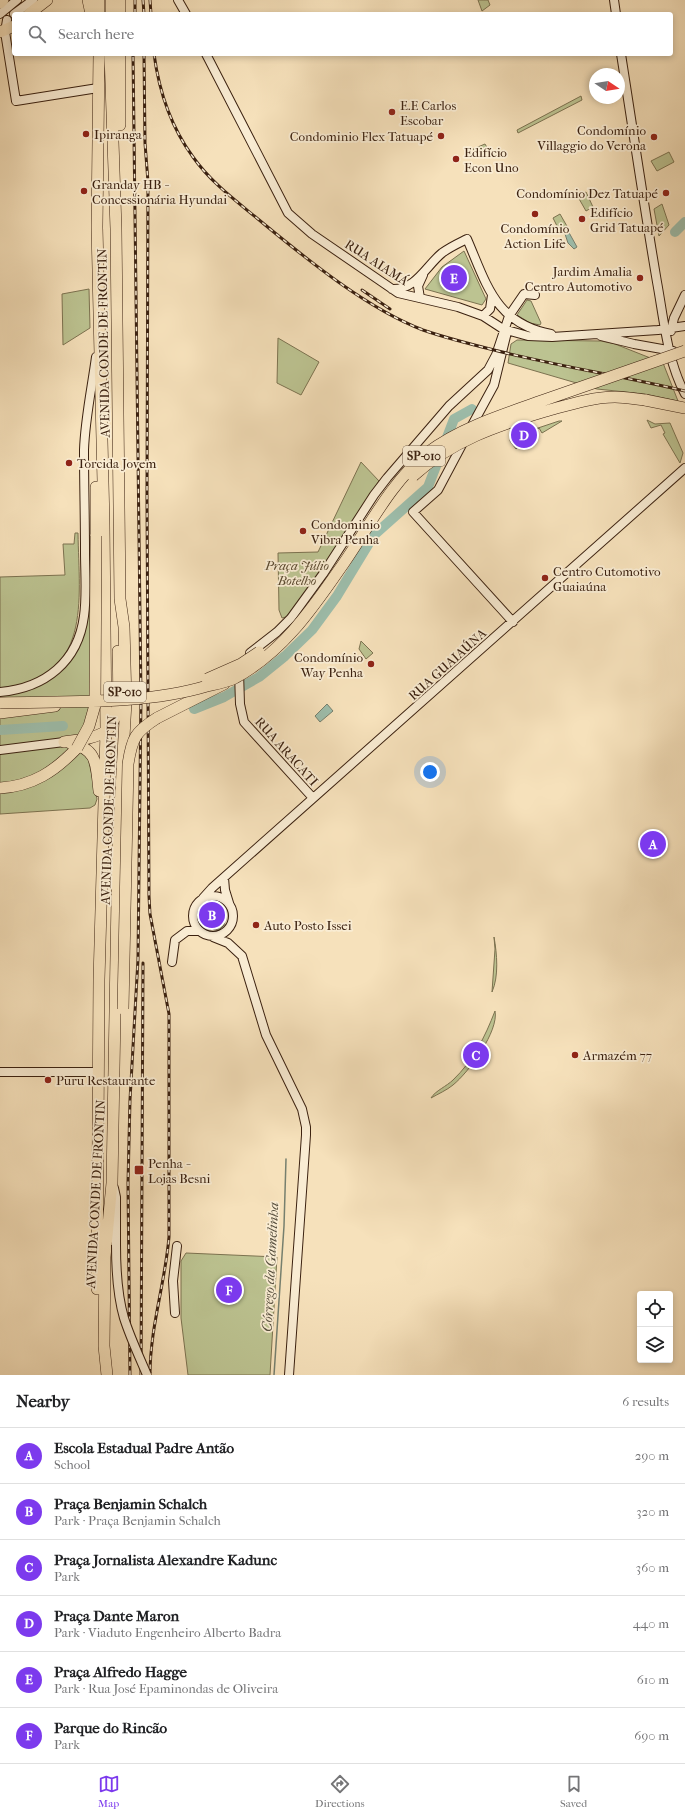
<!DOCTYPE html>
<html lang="en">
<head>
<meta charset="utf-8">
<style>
	body { margin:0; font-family:"IM FELL French Canon",serif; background:#f6f6f6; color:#202124 }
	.controls { position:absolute; right:12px; bottom:12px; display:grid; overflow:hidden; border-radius:4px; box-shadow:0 2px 6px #0003 }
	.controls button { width:36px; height:36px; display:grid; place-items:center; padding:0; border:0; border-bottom:1px solid #e0e0e0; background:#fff; color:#202124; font:20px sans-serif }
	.compass { position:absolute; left:589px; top:68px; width:36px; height:36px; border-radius:50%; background:#fff; box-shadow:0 2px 6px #0003; rotate:102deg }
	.you { position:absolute; left:430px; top:772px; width:14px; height:14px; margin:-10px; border:3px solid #fff; border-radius:50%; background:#1a73e8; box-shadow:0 0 0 6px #1a73e833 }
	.badge { display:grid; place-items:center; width:26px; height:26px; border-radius:50%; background:#7c3aed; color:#fff; font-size:13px; font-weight:700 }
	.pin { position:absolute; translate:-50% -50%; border:2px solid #fff; box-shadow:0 1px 4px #0006 }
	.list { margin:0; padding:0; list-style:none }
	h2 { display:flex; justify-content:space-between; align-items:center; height:52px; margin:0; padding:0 16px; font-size:17px }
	h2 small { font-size:13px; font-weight:400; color:#757577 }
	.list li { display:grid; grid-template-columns:26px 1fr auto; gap:12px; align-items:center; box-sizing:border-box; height:56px; padding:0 16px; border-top:1px solid #e0e0e0 }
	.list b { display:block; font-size:15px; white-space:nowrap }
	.list p { margin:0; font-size:13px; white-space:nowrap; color:#757577 }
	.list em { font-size:13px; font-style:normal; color:#757577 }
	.icon { flex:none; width:22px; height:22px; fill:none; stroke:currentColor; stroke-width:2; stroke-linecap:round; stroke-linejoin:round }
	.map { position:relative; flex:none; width:685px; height:1375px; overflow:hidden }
	.search { position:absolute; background:#fff; box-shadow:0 2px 6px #0003; left:12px; right:12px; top:12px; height:44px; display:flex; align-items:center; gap:10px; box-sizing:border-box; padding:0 14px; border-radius:4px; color:#757577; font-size:15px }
	.sheet { height:388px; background:#fff }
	nav { display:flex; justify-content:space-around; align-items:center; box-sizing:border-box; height:56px; border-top:1px solid #e0e0e0; background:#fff; font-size:11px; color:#757577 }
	nav a { display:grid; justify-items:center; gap:2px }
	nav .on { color:#7c3aed }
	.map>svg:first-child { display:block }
</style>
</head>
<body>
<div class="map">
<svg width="685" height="1375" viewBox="0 0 685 1375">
	<rect width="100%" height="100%" fill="#f6e1bb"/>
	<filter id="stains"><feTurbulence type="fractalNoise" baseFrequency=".005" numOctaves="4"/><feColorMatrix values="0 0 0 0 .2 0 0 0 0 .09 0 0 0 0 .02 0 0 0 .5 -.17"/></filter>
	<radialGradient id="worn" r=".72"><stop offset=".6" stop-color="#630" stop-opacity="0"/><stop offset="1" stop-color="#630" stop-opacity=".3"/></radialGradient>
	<!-- green -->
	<path fill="#bcc391" stroke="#7c7250" d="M478,0h10l2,5 -8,6z
		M581,96l1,4 -64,33 -1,-3z
		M485,144l3,5 -12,6 -3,-6z
		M669,152l5,10 -17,9 -6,-10z
		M586,192l7,15 -7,4 -8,-14z
		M662,204l7,21 -10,11 -5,-27z
		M560,214l8,14 -8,4 -7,-14z
		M464,251l22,48 -4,6 -57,-16 17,-22z
		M89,289l1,39 -27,17 -1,-51z
		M527,300l4,1 10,22 -1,2 -10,-2 -13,-8z
		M278,338l41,24 -18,33 -24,-12z
		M517,340l84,1 14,3 48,19 15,38 -33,-7 -48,-5 -89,-26 3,-19z
		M647,420l8,4 15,-1 13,30 -3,10 -17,-29 2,-1 -4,-8 -10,3z
		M559,421h3l-20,12 -3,-5 -23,21 -6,-8 1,-4z
		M361,462l18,19 -73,112 -20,24 -4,1 -3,-8 -1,-57 40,-1z
		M75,533h3c1,68 15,146 -78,155v-111l65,-2 -2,-31h11z
		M93,535v182l-5,41 9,41 -2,6 -5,3 -90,6v-121l33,-5 43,-39 7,-13 4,-15v-85z
		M361,641l12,12 -7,6 -7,-10z
		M213,901l7,3 6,8 -2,13 -5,5c-10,0 -17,-4 -20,-14 1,-9 6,-15 14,-15z
		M494,937c3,17 5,39 -2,55l3,-43z
		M495,1011c4,20 -26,61 -42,74 -6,5 -15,9 -22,13 4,-7 16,-12 22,-18 20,-19 32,-43 42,-69z
		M186,1253l91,4 -7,118h-82l-7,-57v-57z"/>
	<!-- water -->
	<path fill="#9dbeac" stroke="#767f6e" d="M567,229l10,18 -3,2 -6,-6 -4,-12z
		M327,704l6,7 -13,11 -5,-6z"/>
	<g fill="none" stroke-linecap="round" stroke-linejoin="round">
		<!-- stream -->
		<path stroke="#767f6e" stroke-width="1.5" d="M274,1375l10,-149 2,-67"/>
		<!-- river -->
		<path stroke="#9dbeac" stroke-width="10" d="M675,232l10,-10
			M194,709l30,-12 35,-20 26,-21 27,-26 25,-34 37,-61 54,-48 26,-68 18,-10
			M0,730l63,-4"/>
		<!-- secondary casing -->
		<g stroke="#3b2110" stroke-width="10">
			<path id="secondary" d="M178,0l8,14
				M614,0l2,14
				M0,14l17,-14
				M14,14l19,-14
				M7,20l-2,12 11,69 82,-13
				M206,54l82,159 24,21 86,59 60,14 25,9 20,13 25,7 24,1 106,-7 27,-4
				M621,54c12,76 23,152 36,228 7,38 10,78 28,112
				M392,289c24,1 34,-23 50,-36 8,-6 17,-10 25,-14 20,46 28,84 84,95
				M420,298l-2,-12 5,-11
				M483,316l7,-7 2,-14
				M671,331l3,-13 11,-23
				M601,336l33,8 39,7
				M470,429l24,-44 13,-53
				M464,441l-26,49 -25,22 100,110
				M250,653l27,-21 14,-14 32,-44 51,-79 13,-17 62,-72 39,-36 8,-15 13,-39 15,-22 11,1
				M239,672l1,32 4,18 69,76
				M0,692c45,-4 78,-30 84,-76 3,-21 1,-43 1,-64 0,-34 -1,-68 -1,-102 1,-31 8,-63 12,-93
				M0,750l64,-8
				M224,878l1,12 4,13
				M193 916a20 20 0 1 1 40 0a20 20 0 1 1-40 0Z
				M203,898l9,-10 473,-420
				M213,937l15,6 14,13 24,79 36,74 4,18v8l-17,240
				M172,962l3,-22 12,-9h12
				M0,1072h99
				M114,1188l2,9v48
				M175,1313l-2,-32 4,-35"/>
		</g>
		<!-- highway casing -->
		<g stroke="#3b2110" stroke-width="12">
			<path id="highway" d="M88,0l3,14
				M0,3l3,-3
				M29,14l18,-14
				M99,14v-14
				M111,14v-14
				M120,14v-14
				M0,32l14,-6
				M120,125v-71
				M645,400l40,8
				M96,536v-49
				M0,713l55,-7
				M157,718l67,-34
				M64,742c13,-2 31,-3 42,-11 17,-12 12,-61 12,-80
				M70,743c29,6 26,24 29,48
				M0,788c33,-2 55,-17 77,-40
				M97,1289l2,-309 7,-249 -2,-206 -7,-298 2,-173
				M107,1375l-3,-29 1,-89 7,-74 6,-341 8,-140 -2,-75 -4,-28 -4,-370 -6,-175"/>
		</g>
		<!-- secondary -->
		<use href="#secondary" stroke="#f9ecd3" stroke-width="8"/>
		<!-- highway -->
		<use href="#highway" stroke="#f6e1bb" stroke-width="11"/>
		<!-- rail casing -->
		<g stroke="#3b2110" stroke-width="3">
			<path id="rail" d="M135,0v14
				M143,0l1,14
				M150,0l1,14
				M144,54l1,89 3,39 -1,313 2,401 1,18 19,100v223c-4,47 -19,90 -19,138
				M154,54c5,37 17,73 39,103 19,27 46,46 71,67 45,37 104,85 159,106 23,8 47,14 71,20 63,16 128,26 191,41
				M362,290l28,19
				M130,1375l-2,-192 2,-83 8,-141 3,-262 -8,-643
				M141,1375l2,-412"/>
		</g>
		<!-- rail -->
		<use href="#rail" stroke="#f9ecd3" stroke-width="1.5" stroke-dasharray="4.5" stroke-linecap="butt"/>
		<!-- secondary-bridge casing -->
		<g stroke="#3b2110" stroke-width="10" stroke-linecap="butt">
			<path id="secondary-bridge" d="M116,1245c0,24 1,49 8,73 6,19 15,38 23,57"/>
		</g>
		<!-- highway-bridge casing -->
		<g stroke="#3b2110" stroke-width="12" stroke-linecap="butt">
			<path id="highway-bridge" d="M413,476c38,-35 85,-51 133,-65 22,-6 46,-14 69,-14 10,0 20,2 30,3
				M207,679l34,-15 18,-12
				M0,703c66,-2 144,2 207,-17 9,-2 20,-4 28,-8 46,-25 75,-66 104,-108 28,-39 50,-86 88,-117 36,-27 81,-40 123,-55 45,-16 90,-31 135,-47
				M77,748l12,-22 6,-21 1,-169
				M123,1009l5,-245c4,-26 7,-32 29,-46"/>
		</g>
		<!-- secondary-bridge -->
		<use href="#secondary-bridge" stroke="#f9ecd3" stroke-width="8"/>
		<!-- highway-bridge -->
		<use href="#highway-bridge" stroke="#f6e1bb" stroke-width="11"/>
	</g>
	<!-- markers -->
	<g fill="#8f2418" stroke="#f9ecd3" stroke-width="1.5">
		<circle cx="392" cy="112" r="4"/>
		<circle cx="86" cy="134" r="4"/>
		<circle cx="441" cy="136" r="4"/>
		<circle cx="654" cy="137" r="4"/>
		<circle cx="456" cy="159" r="4"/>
		<circle cx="84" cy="191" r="4"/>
		<circle cx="666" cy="193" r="4"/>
		<circle cx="535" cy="214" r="4"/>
		<circle cx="582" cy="219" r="4"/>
		<circle cx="640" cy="278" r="4"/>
		<circle cx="69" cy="463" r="4"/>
		<circle cx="303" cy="531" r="4"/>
		<circle cx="545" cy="578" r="4"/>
		<circle cx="371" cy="664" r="4"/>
		<circle cx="256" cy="925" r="4"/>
		<circle cx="575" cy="1055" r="4"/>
		<circle cx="48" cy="1080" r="4"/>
		<rect x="134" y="1165" width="10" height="10" rx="2"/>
	</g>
	<g text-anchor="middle" stroke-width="3.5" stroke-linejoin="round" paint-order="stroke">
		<!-- shield labels -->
		<g fill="#f9ecd3" stroke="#745e4a" stroke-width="1">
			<rect x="403" y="446" width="42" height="20" rx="3"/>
			<rect x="104" y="682" width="42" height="20" rx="3"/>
		</g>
		<g font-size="12" font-weight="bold" fill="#3b2110">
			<text x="424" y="460">SP-010</text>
			<text x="125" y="696">SP-010</text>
		</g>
		<!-- poi labels -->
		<g font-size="13" fill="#3b2110" stroke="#f9ecd3" text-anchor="start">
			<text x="400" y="110">E.E Carlos<tspan x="400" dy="15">Escobar</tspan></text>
			<text x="646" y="135" text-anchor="end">Condomínio<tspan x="646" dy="15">Villaggio do Verona</tspan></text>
			<text x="94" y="139">Ipiranga</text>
			<text x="433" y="141" text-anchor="end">Condominio Flex Tatuapé</text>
			<text x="464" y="157">Edifício<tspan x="464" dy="15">Econ Uno</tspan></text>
			<text x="92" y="189">Granday HB -<tspan x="92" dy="15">Concessionária Hyundai</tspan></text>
			<text x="658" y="198" text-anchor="end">Condomínio Dez Tatuapé</text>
			<text x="590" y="217">Edifício<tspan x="590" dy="15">Grid Tatuapé</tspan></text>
			<text x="535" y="233" text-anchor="middle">Condomínio<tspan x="535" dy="15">Action Life</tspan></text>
			<text x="632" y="276" text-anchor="end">Jardim Amalia<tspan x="632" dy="15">Centro Automotivo</tspan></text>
			<text x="77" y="468">Torcida Jovem</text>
			<text x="311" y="529">Condominio<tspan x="311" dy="15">Vibra Penha</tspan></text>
			<text x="553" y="576">Centro Cutomotivo<tspan x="553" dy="15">Guaiaúna</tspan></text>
			<text x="363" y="662" text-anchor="end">Condomínio<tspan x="363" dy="15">Way Penha</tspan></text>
			<text x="264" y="930">Auto Posto Issei</text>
			<text x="583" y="1060">Armazém 77</text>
			<text x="56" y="1085">Puru Restaurante</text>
			<text x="148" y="1168">Penha -<tspan x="148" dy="15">Lojas Besni</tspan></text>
		</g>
		<!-- street labels -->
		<g font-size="13" fill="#3b2110" stroke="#f9ecd3">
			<text transform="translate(377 262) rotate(33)" y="5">RUA AIAMÁ</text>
			<text transform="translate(103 343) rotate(-91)" y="5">AVENIDA CONDE DE FRONTIN</text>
			<text transform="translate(447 664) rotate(-42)" y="5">RUA GUAIAÚNA</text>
			<text transform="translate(287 751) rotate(48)" y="5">RUA ARACATI</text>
			<text transform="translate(108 810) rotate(-88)" y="5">AVENIDA CONDE DE FRONTIN</text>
			<text transform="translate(95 1194) rotate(-87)" y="5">AVENIDA CONDE DE FRONTIN</text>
		</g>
		<!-- park labels -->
		<g font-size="13" font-style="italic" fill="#5b4a30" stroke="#f9ecd3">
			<text x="297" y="570">Praça Júlio<tspan x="297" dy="15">Botelho</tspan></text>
		</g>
		<!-- water labels -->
		<g font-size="14" font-style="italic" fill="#58503f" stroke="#f9ecd3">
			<text transform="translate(270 1267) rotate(-87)" y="5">Córrego da Gamelinha</text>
		</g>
	</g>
	<rect width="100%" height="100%" filter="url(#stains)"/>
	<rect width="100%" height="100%" fill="url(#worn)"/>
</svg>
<div class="controls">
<button><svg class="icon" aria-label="locate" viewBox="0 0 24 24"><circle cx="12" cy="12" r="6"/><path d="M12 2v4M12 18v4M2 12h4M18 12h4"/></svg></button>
<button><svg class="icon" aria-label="layers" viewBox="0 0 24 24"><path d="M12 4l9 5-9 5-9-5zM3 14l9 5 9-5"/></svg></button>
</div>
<svg class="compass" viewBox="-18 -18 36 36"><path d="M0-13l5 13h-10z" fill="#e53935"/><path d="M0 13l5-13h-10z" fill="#757577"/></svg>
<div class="you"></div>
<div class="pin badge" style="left:653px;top:844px">A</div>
<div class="pin badge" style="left:212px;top:915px">B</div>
<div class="pin badge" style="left:476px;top:1055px">C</div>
<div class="pin badge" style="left:524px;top:435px">D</div>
<div class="pin badge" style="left:454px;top:278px">E</div>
<div class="pin badge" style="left:229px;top:1290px">F</div>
<div class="search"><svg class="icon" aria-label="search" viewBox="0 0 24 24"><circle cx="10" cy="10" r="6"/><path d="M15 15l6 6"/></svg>Search here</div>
</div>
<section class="sheet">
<h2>Nearby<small>6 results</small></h2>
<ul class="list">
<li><span class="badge">A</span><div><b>Escola Estadual Padre Antão</b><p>School</p></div><em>290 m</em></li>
<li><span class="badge">B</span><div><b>Praça Benjamin Schalch</b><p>Park · Praça Benjamin Schalch</p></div><em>320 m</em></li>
<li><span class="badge">C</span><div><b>Praça Jornalista Alexandre Kadunc</b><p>Park</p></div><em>360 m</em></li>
<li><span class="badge">D</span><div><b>Praça Dante Maron</b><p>Park · Viaduto Engenheiro Alberto Badra</p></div><em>440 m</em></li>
<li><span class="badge">E</span><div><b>Praça Alfredo Hagge</b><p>Park · Rua José Epaminondas de Oliveira</p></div><em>610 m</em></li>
<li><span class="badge">F</span><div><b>Parque do Rincão</b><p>Park</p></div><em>690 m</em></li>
</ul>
</section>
<nav>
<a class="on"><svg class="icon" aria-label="map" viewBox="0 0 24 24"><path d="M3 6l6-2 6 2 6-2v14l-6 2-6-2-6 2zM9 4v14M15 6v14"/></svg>Map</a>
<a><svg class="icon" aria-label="directions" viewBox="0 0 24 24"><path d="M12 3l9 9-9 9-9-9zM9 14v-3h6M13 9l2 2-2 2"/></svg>Directions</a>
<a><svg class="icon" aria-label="saved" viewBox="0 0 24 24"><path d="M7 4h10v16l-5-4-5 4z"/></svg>Saved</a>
</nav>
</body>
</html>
